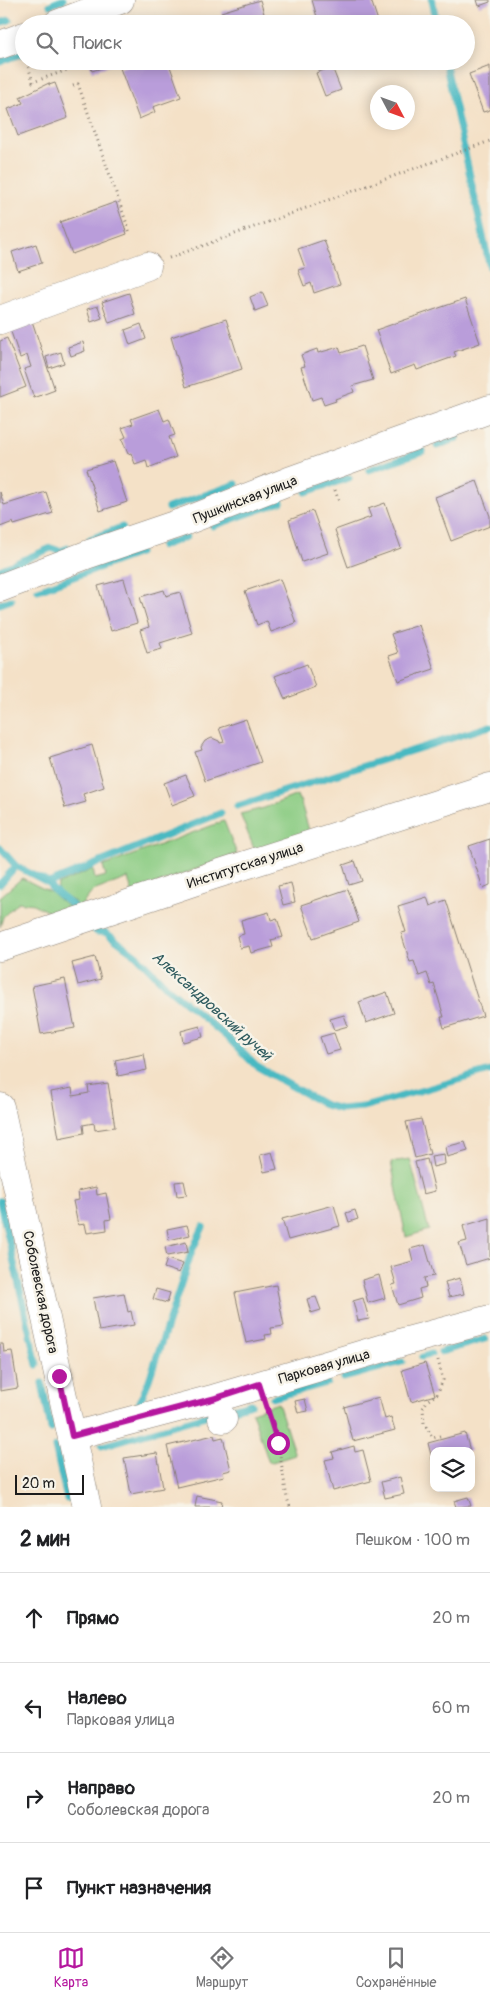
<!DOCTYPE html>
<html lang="ru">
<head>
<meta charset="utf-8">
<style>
	body { margin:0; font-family:Pangolin,sans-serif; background:#f6f6f6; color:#202124 }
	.controls { position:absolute; right:15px; bottom:15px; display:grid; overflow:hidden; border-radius:10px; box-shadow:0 2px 12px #0003 }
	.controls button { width:45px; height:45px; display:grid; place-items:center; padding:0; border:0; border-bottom:1px solid #e0e0e0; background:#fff; color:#202124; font:25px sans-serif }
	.compass { position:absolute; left:370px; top:85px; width:45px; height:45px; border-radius:50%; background:#fff; box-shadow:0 2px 12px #0003; rotate:131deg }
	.scale { position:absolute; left:15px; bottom:12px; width:69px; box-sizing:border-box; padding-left:5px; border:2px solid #1c1c1c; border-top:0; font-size:14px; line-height:18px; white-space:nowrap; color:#1c1c1c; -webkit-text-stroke:4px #f7f3e8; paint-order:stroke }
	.stop { position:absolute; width:15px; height:15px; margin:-11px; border:4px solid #b5179e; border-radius:50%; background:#fff }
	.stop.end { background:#b5179e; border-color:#fff; box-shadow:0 1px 5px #0008 }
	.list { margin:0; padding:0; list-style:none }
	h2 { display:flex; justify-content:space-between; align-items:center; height:65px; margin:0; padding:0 20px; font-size:21px }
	h2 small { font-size:16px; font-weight:400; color:#757577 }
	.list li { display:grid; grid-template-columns:32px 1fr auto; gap:15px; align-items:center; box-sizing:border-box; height:90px; padding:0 20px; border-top:1px solid #e0e0e0 }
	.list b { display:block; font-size:19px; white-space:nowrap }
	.list p { margin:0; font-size:16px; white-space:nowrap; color:#757577 }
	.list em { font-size:16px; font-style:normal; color:#757577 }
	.icon { flex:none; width:28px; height:28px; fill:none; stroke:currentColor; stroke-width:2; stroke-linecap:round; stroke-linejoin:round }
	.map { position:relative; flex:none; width:490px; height:1507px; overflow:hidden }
	.search { position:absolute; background:#fff; box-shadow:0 2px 12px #0003; left:15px; right:15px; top:15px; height:55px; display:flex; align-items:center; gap:12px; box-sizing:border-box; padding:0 18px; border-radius:28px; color:#757577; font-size:19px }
	.sheet { height:425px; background:#fff }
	nav { display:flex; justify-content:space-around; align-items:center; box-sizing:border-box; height:70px; border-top:1px solid #e0e0e0; background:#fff; font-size:14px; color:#757577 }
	nav a { display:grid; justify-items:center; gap:2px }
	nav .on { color:#b5179e }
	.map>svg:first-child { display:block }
</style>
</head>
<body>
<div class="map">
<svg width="490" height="1507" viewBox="0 0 490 1507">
	<rect width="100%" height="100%" fill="#f7f3e8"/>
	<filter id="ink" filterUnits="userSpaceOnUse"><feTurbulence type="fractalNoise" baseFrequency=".02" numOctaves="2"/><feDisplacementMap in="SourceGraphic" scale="10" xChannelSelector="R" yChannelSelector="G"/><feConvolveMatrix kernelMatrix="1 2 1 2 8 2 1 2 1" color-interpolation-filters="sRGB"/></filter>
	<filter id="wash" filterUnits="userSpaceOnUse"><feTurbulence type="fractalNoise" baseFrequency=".0096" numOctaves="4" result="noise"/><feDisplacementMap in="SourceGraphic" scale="20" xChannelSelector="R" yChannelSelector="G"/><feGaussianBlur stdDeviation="1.12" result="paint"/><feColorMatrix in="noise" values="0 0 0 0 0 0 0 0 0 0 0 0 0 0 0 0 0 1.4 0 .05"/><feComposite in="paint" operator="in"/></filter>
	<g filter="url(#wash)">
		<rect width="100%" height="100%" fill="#f4e1c7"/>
		<!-- green -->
		<path fill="#8bcc83" stroke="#547450" d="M297,795l2,5h1l11,37 -54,19 -17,-42 24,-6z
			M224,821l13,33 -105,39 -4,-15 -35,13 -17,21 -18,5 -25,-13 -15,-2 -15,15 -3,10v-30l22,-19 30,15 17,15 6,-6 -18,-10 1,-8 35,-15 2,10 11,-3 -3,-10z
			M410,1159l19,71 -23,7 -15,-75z
			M278,1403l17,52 -26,8 -17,-51z"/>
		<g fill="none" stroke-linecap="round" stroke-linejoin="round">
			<!-- stream -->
			<path stroke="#4ab9c2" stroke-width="7" d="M432,0l5,24
				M50,5l13,-5
				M0,23l9,-3
				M445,61l45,207
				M0,62l21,-8
				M437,446l20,-8
				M369,470l54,-19
				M334,483l15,-5
				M306,492l24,-8
				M168,508l68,-24
				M213,526l68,-24
				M90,539l32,-12
				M162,546l24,-9
				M0,570l51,-22 9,3 8,-3
				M38,590l101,-37
				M0,604l11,-4
				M237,806l253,-80
				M0,848l16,18 33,17 3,6 21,17
				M49,883l172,-70
				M0,884l16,-18
				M93,928l4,4h8l31,23 32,33 60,50 28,28 69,39 15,4 23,-2 127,-36
				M0,1201l37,164
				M441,1352l44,-13
				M422,1357l9,-3
				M344,1378l58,-16
				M42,1383l9,46
				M273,1398l54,-15
				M229,1410l22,-6
				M136,1411l13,-31 43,-129 11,-24
				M102,1446l107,-31
				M55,1447l12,52"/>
		</g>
		<g id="blocks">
			<!-- building -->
			<path fill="#b99dda" d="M260,0l7,24h-42l-4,-12z
				M312,0h59l8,24h-60z
				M477,0h13v2l-11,4z
				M89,61h27l1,2 -25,8z
				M139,61h29l13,36 -28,10 2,5 -16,7 -19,-51z
				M490,66v44l-7,2 -14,-38z
				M332,67l9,23 -16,6 -9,-23z
				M49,83v2l6,-2 13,35 -50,18 -10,-27 15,-6 -3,-6z
				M116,202l11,32 -55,20 -12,-32z
				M324,240l16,44 -26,9 -3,-10 -7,3 -6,-16 7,-2 -7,-19z
				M36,244l6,19 -24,8 -6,-19z
				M262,292l6,14 -13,5 -5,-14z
				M129,293l6,21 -26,9 -7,-21z
				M465,299l15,44 -26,9 2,4 -39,14 -2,-5 -24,9 -15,-44z
				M98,306l4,12 -11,4 -4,-13z
				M226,319l16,50 -56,18 -15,-50z
				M32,321l23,69 -21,8 -10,-29 7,-2 -4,-12 -7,3 -10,-29z
				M141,324l5,15 -16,6 -5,-15z
				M7,338l19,49 -26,10v-56z
				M83,342l2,9 -14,5 -3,-9z
				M362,346l11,34 -21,6 2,6 -19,7 1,2 -12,4 -3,-8 -9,3 -11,-33 4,-1 -4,-11 16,-6 1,4 21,-6 2,6z
				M61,352l3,11 -15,5 -3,-11z
				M159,409l5,12 5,-2 6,16 -6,2 7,20 -28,11 -2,-8 -11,4 -4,-11 -3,1 -6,-15 4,-2 -4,-9 11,-4 -2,-5z
				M113,461l14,41 -27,9 -14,-42z
				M477,481l13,35v10l-39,15 -16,-44z
				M0,492l4,13 42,-13 7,21 -39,12 -1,-3 -13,5z
				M385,503l16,45 -53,19 -13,-37 36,-13 -3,-8z
				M313,511l15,42 -26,9 -13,-42z
				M124,579l13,44 -26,8 -13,-45z
				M280,579l16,44 -25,9 -4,-11 -10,4 -12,-34z
				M164,590l2,6 14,-4 12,41 -32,10 2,6 -15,4 -7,-23 9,-3 -9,-30z
				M419,625l15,44 -36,12 -9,-25 9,-3 -7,-19z
				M307,664l9,23 -31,12 -10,-23z
				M246,719l15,43 -56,19 -10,-29 7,-2 -1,-3 4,-6 7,-3 7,3 1,2 4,-1 -5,-14z
				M92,745l12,42 -21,7 3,8 -21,6 -15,-50z
				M186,775l9,21 -23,9 -8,-22z
				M490,839v46l-7,3 -14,-42z
				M355,861l7,20 -13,4 -6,-20z
				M291,883l4,19 -12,3 -5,-19z
				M348,889l11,33 -46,16 -12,-33z
				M427,897l3,9 16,-6 37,116 -39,12 -3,-11h3l-10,-33 -3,1 -4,-12 -8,3 -5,-15 -4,1 -9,-29 5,-1 -8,-26z
				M269,912l2,8 6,-2 6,19 -12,3 2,7 -22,6 -2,-7 -9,2 -3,-12 7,-2 -3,-14z
				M95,957l6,22 -23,6 -6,-22z
				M65,979l10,49 -34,6 -9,-48z
				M387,992l7,21 -28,10 -7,-21z
				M344,1015l4,11 -14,4 -4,-11z
				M200,1026l3,11 -20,5 -2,-11z
				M334,1033l6,17 -14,4 -6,-17z
				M144,1054l3,16 -29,6 -3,-16z
				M108,1083l7,44 -20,3 -1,-7 -11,2 1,8 -25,5 -8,-46 21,-4 1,8 16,-3 -1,-7z
				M421,1119l9,35 -15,4 -9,-36z
				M465,1142l3,9 -21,6 -2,-10z
				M272,1152l5,17 -13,3 -4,-17z
				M444,1154l1,10 -12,3 -2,-11z
				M427,1159l8,32 -12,3 -8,-32z
				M184,1181l3,14 -10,1 -2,-14z
				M96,1187l1,8 9,-2 5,26 -5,1 1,10 -20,3 -2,-9 -7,1 -5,-24 6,-1 -1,-9z
				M334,1205l6,21 -52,14 -6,-21z
				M355,1210l3,9 -9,3 -3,-9z
				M490,1218v40l-24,7 -7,-22 8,-2 -4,-15z
				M187,1225l3,10 -21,5 -2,-11z
				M186,1242l2,10 -21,4 -2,-9z
				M425,1245l9,31 -10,2 2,9 -7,2 2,9 -23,7 -6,-20 4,-1 -5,-17 22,-6 -3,-12z
				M167,1259l16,5 -4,9 -15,-5z
				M379,1275l6,23 -17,5 -6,-23z
				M460,1278l4,16 -15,3 -4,-15z
				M276,1285l8,41 -13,2 1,6 -7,1 1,4 -20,4 -11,-50z
				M156,1289l14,4 -3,10 -14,-4z
				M124,1293l4,19 3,-1 3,14 -35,6 -6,-33z
				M316,1297l5,13 -10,3 -4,-14z
				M363,1298l6,21 -11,2 -5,-20z
				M0,1344h3l1,8 8,-1 6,37 -18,3z
				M425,1363l10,32 -24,7 -9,-32z
				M379,1397l6,22 6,-2 4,13 -42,11 -9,-34z
				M305,1399l3,12 -10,2 -3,-12z
				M465,1433l5,18h-36l-1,12 -5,-20z
				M214,1435l1,4 8,-2 8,33 -8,2 1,4 -47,11 -10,-41z
				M354,1446l1,6 8,-2 8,31 -38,10 -8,-31 9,-2 -2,-6z
				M157,1453l6,35 -32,6 -7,-36z
				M400,1477l4,17 -19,4 -4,-16z
				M197,1496l25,5 -1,6h-26z
				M468,1497l3,9 -15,1 -2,-6z"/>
		</g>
	</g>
	<g filter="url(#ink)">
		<use href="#blocks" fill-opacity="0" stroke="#887e72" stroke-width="1"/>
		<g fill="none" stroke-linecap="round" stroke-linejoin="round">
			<!-- minor casing -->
			<g stroke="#887e72" stroke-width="29">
				<path id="minor" d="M57,24l63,-24
					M0,45l24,-9
					M0,320l147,-54
					M0,588l89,-34 97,-33 103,-40 201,-72
					M0,947l211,-71 279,-89
					M0,1107l87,400
					M222,1418l1,1
					M72,1436l144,-38 191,-57 83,-22"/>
			</g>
			<!-- path -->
			<path stroke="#887e72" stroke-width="3" stroke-dasharray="1 4" stroke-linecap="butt" d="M27,62l6,20 34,-12
				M73,86l5,-2 52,149
				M169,258l321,-117
				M335,490l4,11
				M438,1360l5,20 -6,14 -10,7 -4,7 1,15 9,15 10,-3
				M267,1408l11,35 9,55 3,9"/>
			<!-- minor -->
			<use href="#minor" stroke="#fff" stroke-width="28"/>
		</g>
	</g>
	<g fill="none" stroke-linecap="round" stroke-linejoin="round" filter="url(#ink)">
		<!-- route -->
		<path stroke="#b5179e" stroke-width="6" d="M59,1376l13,60 144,-38 43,-14 19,59"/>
	</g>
	<g text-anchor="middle" stroke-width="5" stroke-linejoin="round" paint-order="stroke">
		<!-- street labels -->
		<g font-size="14" fill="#1c1c1c" stroke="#f7f3e8">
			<text transform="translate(245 499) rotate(-21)" y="5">Пушкинская улица</text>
			<text transform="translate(245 865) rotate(-18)" y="5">Институтская улица</text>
			<text transform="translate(41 1292) rotate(78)" y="5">Соболевская дорога</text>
			<text transform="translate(324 1366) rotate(-16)" y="5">Парковая улица</text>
		</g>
		<!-- water labels -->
		<g font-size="15" font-style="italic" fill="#2e5b5e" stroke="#f7f3e8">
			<text transform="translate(212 1006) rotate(42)" y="5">Александровский ручей</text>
		</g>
	</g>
</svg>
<div class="controls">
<button><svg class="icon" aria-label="layers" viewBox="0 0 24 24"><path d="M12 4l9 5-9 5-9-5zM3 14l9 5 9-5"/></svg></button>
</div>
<svg class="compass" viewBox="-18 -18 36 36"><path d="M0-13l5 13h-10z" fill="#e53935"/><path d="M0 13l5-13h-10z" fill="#757577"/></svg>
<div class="scale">20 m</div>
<div class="stop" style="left:278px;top:1443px"></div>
<div class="stop end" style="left:59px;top:1376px"></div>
<div class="search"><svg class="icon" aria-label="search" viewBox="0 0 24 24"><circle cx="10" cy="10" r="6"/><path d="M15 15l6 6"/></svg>Поиск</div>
</div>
<section class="sheet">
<h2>2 мин<small>Пешком · 100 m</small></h2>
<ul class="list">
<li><svg class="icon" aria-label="ahead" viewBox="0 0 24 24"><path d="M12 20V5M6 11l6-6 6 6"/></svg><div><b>Прямо</b></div><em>20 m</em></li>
<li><svg class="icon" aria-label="left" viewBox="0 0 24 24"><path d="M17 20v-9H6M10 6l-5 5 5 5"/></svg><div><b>Налево</b><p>Парковая улица</p></div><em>60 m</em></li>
<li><svg class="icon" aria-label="right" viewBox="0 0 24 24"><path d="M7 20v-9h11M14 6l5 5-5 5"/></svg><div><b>Направо</b><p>Соболевская дорога</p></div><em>20 m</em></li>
<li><svg class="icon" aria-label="arrive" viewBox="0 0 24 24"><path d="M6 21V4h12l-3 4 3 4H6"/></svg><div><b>Пункт назначения</b></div></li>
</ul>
</section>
<nav>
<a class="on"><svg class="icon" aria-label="map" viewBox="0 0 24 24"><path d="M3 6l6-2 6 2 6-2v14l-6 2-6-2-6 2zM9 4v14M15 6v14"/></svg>Карта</a>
<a><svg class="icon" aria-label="directions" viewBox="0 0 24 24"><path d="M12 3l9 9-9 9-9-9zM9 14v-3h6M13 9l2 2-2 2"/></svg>Маршрут</a>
<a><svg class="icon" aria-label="saved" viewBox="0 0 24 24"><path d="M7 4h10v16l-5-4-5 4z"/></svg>Сохранённые</a>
</nav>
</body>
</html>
